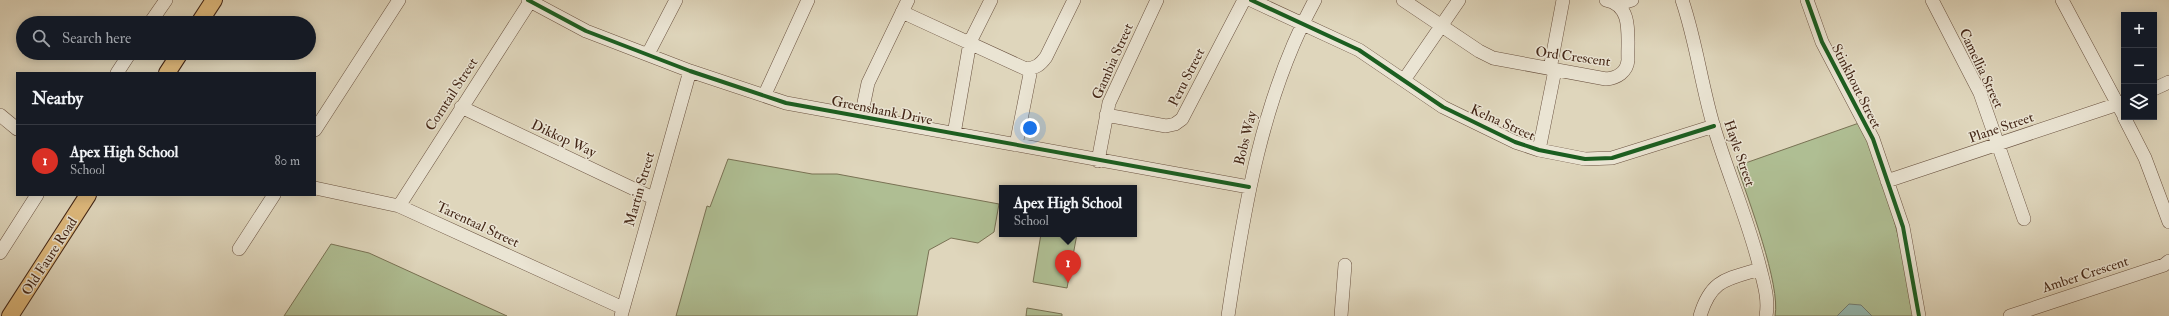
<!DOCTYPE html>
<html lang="en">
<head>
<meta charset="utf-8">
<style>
	body { margin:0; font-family:"IM FELL Double Pica",serif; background:#242831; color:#f1f3f6 }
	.controls { position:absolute; right:12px; top:12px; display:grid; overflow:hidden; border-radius:0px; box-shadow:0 2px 10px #0003 }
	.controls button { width:36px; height:36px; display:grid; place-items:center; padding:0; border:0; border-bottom:1px solid #363941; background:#171b24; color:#f1f3f6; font:20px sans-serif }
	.you { position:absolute; left:1030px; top:128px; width:14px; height:14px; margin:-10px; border:3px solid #fff; border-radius:50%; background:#1a73e8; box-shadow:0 0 0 6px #1a73e833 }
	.badge { display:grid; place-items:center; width:26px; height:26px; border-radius:50%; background:#d93025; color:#fff; font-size:13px; font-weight:700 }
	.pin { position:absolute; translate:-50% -33px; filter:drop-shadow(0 1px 2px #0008) }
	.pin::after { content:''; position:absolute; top:21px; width:14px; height:12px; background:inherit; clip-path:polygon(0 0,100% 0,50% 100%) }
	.popup { position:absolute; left:999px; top:185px; width:138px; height:52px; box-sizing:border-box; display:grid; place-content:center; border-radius:0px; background:#171b24; filter:drop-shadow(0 1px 3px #0005); font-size:13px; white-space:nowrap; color:#9ea1a6 }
	.popup b { font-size:15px; color:#f1f3f6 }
	.popup::after { content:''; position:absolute; left:50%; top:100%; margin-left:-8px; border:8px solid transparent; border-top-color:#171b24 }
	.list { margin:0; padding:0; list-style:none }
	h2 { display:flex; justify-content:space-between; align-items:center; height:52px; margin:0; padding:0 16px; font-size:17px }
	h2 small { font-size:13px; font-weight:400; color:#9ea1a6 }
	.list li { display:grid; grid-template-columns:26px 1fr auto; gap:12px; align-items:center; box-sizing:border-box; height:72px; padding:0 16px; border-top:1px solid #363941 }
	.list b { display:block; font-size:15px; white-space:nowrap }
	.list p { margin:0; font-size:13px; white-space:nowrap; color:#9ea1a6 }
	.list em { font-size:13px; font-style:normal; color:#9ea1a6 }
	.icon { flex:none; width:22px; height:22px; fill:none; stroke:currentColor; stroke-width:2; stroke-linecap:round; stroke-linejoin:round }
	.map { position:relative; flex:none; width:2169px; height:316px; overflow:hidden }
	.search { position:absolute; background:#171b24; box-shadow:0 2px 10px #0003; left:16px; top:16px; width:300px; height:44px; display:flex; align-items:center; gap:10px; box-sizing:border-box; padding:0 14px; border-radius:22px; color:#9ea1a6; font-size:15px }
	.panel { position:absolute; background:#171b24; box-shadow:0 2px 10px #0003; left:16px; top:72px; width:300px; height:124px; border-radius:0px }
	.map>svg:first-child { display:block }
</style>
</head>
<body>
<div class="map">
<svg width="2169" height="316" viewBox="0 0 2169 316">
	<rect width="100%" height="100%" fill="#dfd6bc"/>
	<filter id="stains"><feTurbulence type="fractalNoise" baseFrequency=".005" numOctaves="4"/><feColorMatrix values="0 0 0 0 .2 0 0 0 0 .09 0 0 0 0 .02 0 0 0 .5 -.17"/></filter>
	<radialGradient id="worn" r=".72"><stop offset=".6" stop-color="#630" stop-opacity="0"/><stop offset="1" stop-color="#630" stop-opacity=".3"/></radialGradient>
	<!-- green -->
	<path fill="#afbe93" stroke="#797254" d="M1859,123c30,60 43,127 56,193h-140c6,-31 -27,-117 -38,-150z
		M728,159l84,15h25l162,30 -5,28 -16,11 -27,-5 -22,12 -12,66h-241l31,-110 3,1z
		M1041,234h36l-10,54 -34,-6z
		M331,244l38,9 138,63h-223z
		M1027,308l35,6v2h-36z"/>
	<!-- water -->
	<path fill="#93b9b2" stroke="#737e74" d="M1849,304l12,1 11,11h-35z"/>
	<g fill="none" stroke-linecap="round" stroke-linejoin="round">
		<!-- minor casing -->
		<g stroke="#6a5240" stroke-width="14">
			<path id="minor" d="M528,0l58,31 104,40 96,32 463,84
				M1251,0l108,50 84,57 72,35 24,8 46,9 27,-1 102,-32
				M1403,0l76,51 14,7 113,21c11,-1 21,-7 22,-19 -1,-22 6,-55 -22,-60
				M1682,0c14,41 19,83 31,124 14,48 35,95 47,144 4,16 9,31 6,48
				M1807,0l15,42 51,97 30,88 16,89
				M1932,0l48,93 44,126
				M2062,0l62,116
				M1619,4l13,-4
				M902,12l124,57c10,-1 14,-4 20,-12l28,-57
				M150,23l16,-23
				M648,54l28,-54
				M1550,69l13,-69
				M117,73l13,-20
				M1404,80l55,-80
				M2154,89l15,-7
				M765,94l43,-94
				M461,107l192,91
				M0,115l17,14
				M1106,115l60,11 9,-2 7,-5 62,-119
				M861,117l7,-34 40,-83
				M2124,117l21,41 24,64
				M315,130l84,-130
				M954,134l16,-92 21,-42
				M1016,145l15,-76
				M1539,150l16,-80
				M1098,161l11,-58 48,-103
				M1887,181l237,-79
				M315,188l84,18 224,102
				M399,206l132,-206
				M239,249l35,-54
				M0,253l37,-58
				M621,316l69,-245
				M1228,316c16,-108 34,-219 87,-316
				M1341,316l4,-51
				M1700,316c11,-37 27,-37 60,-47
				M2010,316l154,-51 5,-4"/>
		</g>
		<!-- major casing -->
		<g stroke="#432616" stroke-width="18">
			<path id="major" d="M199,23l15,-23
				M167,73l13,-20
				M10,316l78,-121"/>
		</g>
		<!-- minor -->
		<use href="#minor" stroke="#eae4d3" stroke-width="13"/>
		<!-- major -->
		<use href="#major" stroke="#e0bb7e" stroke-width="16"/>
		<!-- cycleway casing -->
		<g stroke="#eae4d3" stroke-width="6">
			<path id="cycleway" d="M528,0l58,31 104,40 96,32 463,84
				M1251,0l108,50 84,57 72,35 24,8 46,9 27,-1 102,-32
				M1807,0l15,42 51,97 30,88 16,89"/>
		</g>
		<!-- cycleway -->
		<use href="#cycleway" stroke="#1b5e20" stroke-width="4"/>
	</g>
	<g text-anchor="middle" stroke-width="3" stroke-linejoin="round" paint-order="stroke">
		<!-- street labels -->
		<g font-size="14" fill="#432616" stroke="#eae4d3">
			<text transform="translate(1573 56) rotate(8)" y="5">Ord Crescent</text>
			<text transform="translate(1112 61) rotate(-66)" y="5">Gambia Street</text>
			<text transform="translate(1982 68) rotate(65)" y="5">Camellia Street</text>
			<text transform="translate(1186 77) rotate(-63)" y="5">Peru Street</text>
			<text transform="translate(1857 86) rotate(63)" y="5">Stinkhout Street</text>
			<text transform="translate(451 94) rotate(-57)" y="5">Corntail Street</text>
			<text transform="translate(882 110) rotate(11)" y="5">Greenshank Drive</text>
			<text transform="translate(1503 122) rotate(24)" y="5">Kelna Street</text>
			<text transform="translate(2001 127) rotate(-19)" y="5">Plane Street</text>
			<text transform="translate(564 138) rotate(25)" y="5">Dikkop Way</text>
			<text transform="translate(1245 138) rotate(-76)" y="5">Bobs Way</text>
			<text transform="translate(1740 153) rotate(71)" y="5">Hayle Street</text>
			<text transform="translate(639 189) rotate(-74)" y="5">Martin Street</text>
			<text transform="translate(478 224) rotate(25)" y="5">Tarentaal Street</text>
			<text transform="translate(49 256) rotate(-57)" y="5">Old Faure Road</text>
			<text transform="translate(2085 274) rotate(-18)" y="5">Amber Crescent</text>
		</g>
	</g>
	<rect width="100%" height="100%" filter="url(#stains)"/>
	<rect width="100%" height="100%" fill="url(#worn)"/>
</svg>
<div class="controls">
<button>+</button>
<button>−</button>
<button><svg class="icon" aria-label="layers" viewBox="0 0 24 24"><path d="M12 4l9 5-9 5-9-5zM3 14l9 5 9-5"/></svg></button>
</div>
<div class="you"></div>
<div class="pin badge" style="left:1068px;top:283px">1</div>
<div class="popup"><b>Apex High School</b>School</div>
<div class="search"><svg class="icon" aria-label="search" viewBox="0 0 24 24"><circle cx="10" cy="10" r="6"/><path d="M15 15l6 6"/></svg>Search here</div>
<section class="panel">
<h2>Nearby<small></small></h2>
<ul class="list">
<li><span class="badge">1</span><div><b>Apex High School</b><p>School</p></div><em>80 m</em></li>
</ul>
</section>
</div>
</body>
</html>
